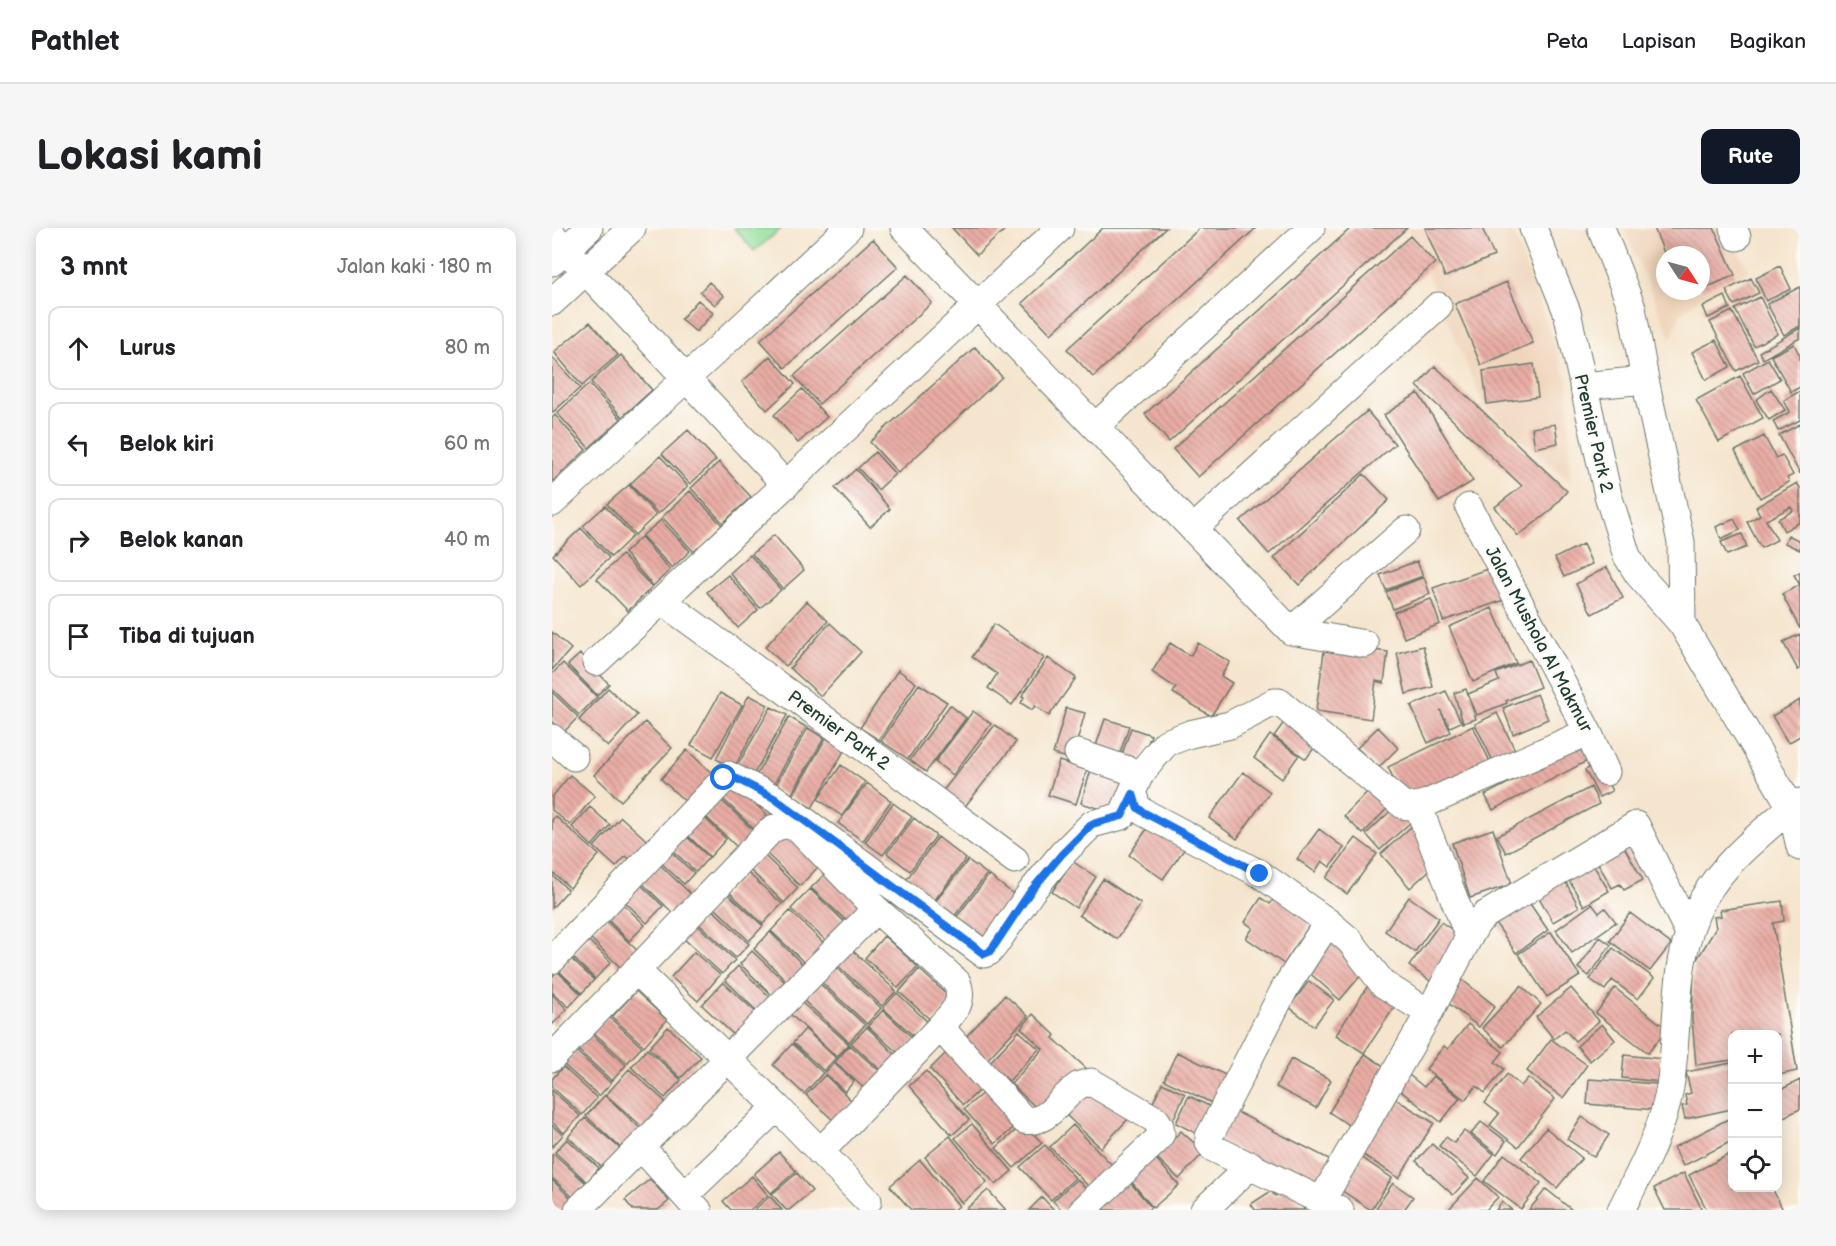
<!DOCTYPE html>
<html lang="id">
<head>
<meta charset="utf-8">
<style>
	body { margin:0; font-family:"Balsamiq Sans",sans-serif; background:#f6f6f6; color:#202124 }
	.controls { position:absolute; right:18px; bottom:18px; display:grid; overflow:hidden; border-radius:12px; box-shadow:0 3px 15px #0003 }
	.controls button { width:54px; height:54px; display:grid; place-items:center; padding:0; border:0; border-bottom:2px solid #e0e0e0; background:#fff; color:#202124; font:30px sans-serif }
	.compass { position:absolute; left:1104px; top:18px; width:54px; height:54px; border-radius:50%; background:#fff; box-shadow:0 3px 15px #0003; rotate:126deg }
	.stop { position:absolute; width:18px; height:18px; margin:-14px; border:4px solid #1a73e8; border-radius:50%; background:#fff }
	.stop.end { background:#1a73e8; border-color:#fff; box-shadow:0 2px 6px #0008 }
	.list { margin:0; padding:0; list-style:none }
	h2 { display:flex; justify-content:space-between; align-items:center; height:78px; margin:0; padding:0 24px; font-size:26px }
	h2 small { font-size:20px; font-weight:400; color:#757577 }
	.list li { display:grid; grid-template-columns:39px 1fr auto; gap:18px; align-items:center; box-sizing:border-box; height:84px; margin:0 12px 12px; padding:0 12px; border:2px solid #e0e0e0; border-radius:12px }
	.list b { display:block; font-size:22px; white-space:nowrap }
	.list em { font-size:20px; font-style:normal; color:#757577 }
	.icon { flex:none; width:33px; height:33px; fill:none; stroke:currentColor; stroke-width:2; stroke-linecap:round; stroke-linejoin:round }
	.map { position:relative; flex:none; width:1248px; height:982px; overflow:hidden; border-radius:12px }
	header { display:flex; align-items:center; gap:36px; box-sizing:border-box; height:84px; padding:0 30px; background:#fff; border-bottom:2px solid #e0e0e0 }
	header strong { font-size:28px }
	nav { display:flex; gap:33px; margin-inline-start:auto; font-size:21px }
	.intro { display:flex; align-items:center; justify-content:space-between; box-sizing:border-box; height:144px; padding:0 36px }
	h1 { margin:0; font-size:42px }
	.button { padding:15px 27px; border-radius:12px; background:#111827; color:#fff; font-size:21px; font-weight:700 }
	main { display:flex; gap:36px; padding:0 36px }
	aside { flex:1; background:#fff; border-radius:12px; box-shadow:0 3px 15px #0003 }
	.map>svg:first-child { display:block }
</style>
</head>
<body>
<header>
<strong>Pathlet</strong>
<nav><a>Peta</a><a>Lapisan</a><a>Bagikan</a></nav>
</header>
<div class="intro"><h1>Lokasi kami</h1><a class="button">Rute</a></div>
<main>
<aside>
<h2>3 mnt<small>Jalan kaki · 180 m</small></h2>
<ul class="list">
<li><svg class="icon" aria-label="ahead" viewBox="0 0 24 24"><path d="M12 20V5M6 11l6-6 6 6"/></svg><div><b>Lurus</b></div><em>80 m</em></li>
<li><svg class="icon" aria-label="left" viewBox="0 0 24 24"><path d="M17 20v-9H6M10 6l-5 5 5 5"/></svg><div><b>Belok kiri</b></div><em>60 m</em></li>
<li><svg class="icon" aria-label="right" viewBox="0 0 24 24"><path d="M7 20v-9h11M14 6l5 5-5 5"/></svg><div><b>Belok kanan</b></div><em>40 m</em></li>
<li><svg class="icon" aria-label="arrive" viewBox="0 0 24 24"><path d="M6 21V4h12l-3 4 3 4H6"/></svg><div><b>Tiba di tujuan</b></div></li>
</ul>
</aside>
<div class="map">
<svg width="1248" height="982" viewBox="0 0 1248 982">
	<defs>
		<pattern id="building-back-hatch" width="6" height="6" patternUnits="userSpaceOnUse" patternTransform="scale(1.5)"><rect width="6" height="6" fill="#eaada5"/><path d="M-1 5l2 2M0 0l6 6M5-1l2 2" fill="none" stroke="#bd8e87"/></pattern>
	</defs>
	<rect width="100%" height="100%" fill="#fdfcf7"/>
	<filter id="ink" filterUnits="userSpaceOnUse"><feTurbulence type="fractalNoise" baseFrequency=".0167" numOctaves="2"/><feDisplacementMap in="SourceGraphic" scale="12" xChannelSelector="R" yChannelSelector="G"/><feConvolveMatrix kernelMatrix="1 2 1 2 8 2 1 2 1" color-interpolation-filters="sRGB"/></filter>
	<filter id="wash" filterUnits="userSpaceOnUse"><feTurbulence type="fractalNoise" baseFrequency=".008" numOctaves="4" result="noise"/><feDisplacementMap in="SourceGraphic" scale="24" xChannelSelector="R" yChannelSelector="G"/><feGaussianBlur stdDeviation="1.35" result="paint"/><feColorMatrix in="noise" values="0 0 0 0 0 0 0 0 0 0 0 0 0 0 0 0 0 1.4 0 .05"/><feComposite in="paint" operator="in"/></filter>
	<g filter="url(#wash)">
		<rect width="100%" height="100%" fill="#f5e5ce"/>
		<!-- built -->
		<path fill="#f0d5bc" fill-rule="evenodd" d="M856,0h104l56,153 2,101 -85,-74z
			M1072,0h102l23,43 -50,27 -19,16 -9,24zM1113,27h36v36h-36z"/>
		<!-- grass -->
		<path fill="#94e09d" stroke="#5a8e68" stroke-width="1.5" d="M182,0h48l-28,23z"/>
		<g id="blocks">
			<!-- building -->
			<path fill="url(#building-back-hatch)" d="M400,0h55l-30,27z
				M551,0h63l-115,106 -29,-31z
				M648,0h56l-163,149 -26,-28z
				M799,0h56l-238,214 -24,-28z
				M873,0h57l12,28 -49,21z
				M1102,0h60l21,47 -34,15v-35h-36z
				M858,8l25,27 -237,214 -25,-28z
				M321,11l25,28 -113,101 -25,-28z
				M1228,38l11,23 -25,12 -10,-23z
				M355,47l25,28 -113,101 -25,-28z
				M1199,50l8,15 -25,12 -8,-15z
				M157,54l15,14 -9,9 -15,-13z
				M955,54l26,61 -52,22 -26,-61z
				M1248,59v39l-16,9 -17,-31z
				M1173,68l5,12 -22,10 -5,-11z
				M1208,69l18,37 -24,12 -19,-37z
				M146,72l15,13 -17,19 -15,-13z
				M1180,83l26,49 -22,11 -26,-49z
				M38,94l28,33 -36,31 -28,-34z
				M1248,100v10l-37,21 -4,-7z
				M1164,112l14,27 -24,13 -14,-28z
				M1242,116l6,12v31l-9,5 -20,-36z
				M423,119l27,30 -104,96 -28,-31z
				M69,127l31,35 -30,27 -31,-35z
				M218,128l25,28 -28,26 -25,-28z
				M0,129l28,31 -28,25z
				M1216,131l12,20 -26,15 -11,-21z
				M982,136l4,33 -51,7 -4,-33z
				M883,138l132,125 -18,21 -31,24 -23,-29 27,-21 -105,-100z
				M1188,148l23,42 -44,24 -23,-42z
				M37,156l32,35 -32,29 -32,-35z
				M250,161l25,28 -29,26 -24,-28z
				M1219,161l14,21 -16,10 -13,-20z
				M1248,163v29l-22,11 -5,-10 17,-9 -6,-12z
				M866,165l55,88 -34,21 -55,-87z
				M815,183l28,33 -126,110 -29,-33z
				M3,187l31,35 -34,32v-64z
				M1003,196l3,19 -23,5 -3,-20z
				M1248,196v50l-21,-39z
				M136,202l28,30 -26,24 -28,-30z
				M1212,208l12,22 6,-3 11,20 -6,3 2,4 -29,16 -25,-47z
				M323,224l20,22 -17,16 -20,-22z
				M108,228l28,30 -30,28 -28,-30z
				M167,234l32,35 -28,26 -32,-35z
				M304,241l34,40 -20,18 -35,-39z
				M812,246l25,26 -90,85 -25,-27z
				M1245,255l3,5v34l-16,9 -6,-12 15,-8 -2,-4 -25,13 11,20 -16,8 -14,-26 13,-7 -4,-8z
				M77,257l27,30 -21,20 -28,-31z
				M138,263l32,34 -28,27 -32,-35z
				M53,278l28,30 -22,21 -28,-31z
				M1182,291l6,11 -19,9 -5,-12z
				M109,292l29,31 -18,17 -30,-32z
				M29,300l28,30 -28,27 -28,-30z
				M1190,306l5,13 -20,8 -6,-13z
				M222,307l30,35 -21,19 -31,-35z
				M1236,307l12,6v9l-15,-7z
				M89,309l29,33 -17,16 -29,-33z
				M1031,316l9,20 -28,13 -9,-19z
				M70,327l30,32 -24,24 -31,-32z
				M198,327l31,35 -21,18 -30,-35z
				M865,333l6,15 -37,14 -6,-15z
				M941,339l11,33 -61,21 -10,-33z
				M1055,339l16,31 -31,16 -16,-30z
				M1248,344v57l-18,-35 18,-9 -6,-10z
				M176,347l30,35 -20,18 -31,-36z
				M872,349l6,17 -37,15 -7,-17z
				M879,371l9,25 -36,14 -10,-26z
				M255,373l21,20 -42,45 -21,-19z
				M940,380l24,55 -43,19 -24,-55z
				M278,395l31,29 -40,44 -31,-28z
				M442,396l50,34 -32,47 -24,-17 9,-14 -25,-17z
				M0,404l19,17 -19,21z
				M1248,406v35l-2,1 -15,-28z
				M618,415l20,13 8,-13 32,19 -9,14 11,7 -21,33 -38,-23 3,-5 -24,-16z
				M773,416l63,8 -4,31 -8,-2 -5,38 -55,-8z
				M871,418l10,41 -27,7 -9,-41z
				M28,426l29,30 -12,11 -29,-30z
				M496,430l28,20 -27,38 -14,-10 -3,4 -11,-7 3,-6 -2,-1z
				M977,432l11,27 -34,14 1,2 -30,12 -9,-21 31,-13 -3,-8z
				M11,435l34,34 -18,18 -27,-26v-15z
				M346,442l18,13 -37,57 -19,-12z
				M367,456l28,18 -39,57 -27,-18z
				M56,460l29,27 -29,32 -29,-27z
				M914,461l10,30 -13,4 -9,-30z
				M894,463l15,31 -11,5 -10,-17 11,22 -23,11 -17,-37z
				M0,464l26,25 -14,15 -12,-11z
				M168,465l22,12 -29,52 -22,-12z
				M985,466l11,25 -35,15 -10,-26z
				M197,467l19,10 -34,63 -18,-9z
				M1248,472v36l-12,7 -16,-27z
				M398,477l16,13 -40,54 -16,-12z
				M219,479l16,8 -36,64 -16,-9z
				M514,480l19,5 -13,46 -19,-5z
				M421,483l18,13 -38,51 -18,-13z
				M945,485l18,37 -22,11 -18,-37z
				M738,486l32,23 -16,22 -32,-23z
				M237,489l17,10 -35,62 -17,-10z
				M553,491l24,7 -12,36 -24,-7z
				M93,494l27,26 -51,53 -27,-26z
				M443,497l21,17 -53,67 -21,-17z
				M921,498l18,38 -85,41 -18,-38z
				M826,499l20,21 -20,20 -21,-20z
				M256,500l16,10 -34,59 -16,-9z
				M579,500l20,7 -13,35 -19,-7z
				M718,507l29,20 -17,24 -28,-21z
				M274,510l19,11 -33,59 -20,-11z
				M1033,515l8,15 -100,52 -8,-15z
				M135,522l29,27 -27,28 -28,-26z
				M507,533l28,9 -11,34 -28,-9z
				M541,535l40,12 -12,40 -40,-12z
				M1046,535l14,28 -13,6 -14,-27z
				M289,537l24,17 -23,34 -24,-17z
				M691,544l27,20 -33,47 -28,-21z
				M18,547l25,21 -25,29 -18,-15v-13z
				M182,555l36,35 -13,14 -36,-35z
				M315,555l24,18 -28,40 -25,-18z
				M824,555l18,18 -31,33 -19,-18z
				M1039,559l8,17 -93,49 -9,-17z
				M168,571l36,34 -16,17 -36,-35z
				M341,575l19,14 -29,38 -18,-13z
				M845,577l15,16 -32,29 -14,-16z
				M38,579l20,18 -18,21 -20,-19z
				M3,588l44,39 -29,33 -18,-16v-52z
				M151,588l23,23 -16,18 -24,-23z
				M69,589l33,30 -17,19 -11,-10 -10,11 -22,-20z
				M362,590l22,18 -26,35 -23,-18z
				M601,592l35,24 -25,35 -34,-24z
				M861,597l18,21 -9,8 11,13 -23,21 -29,-34z
				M767,601l25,19 -14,19 -8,-6 -7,11 -18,-13z
				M941,601l19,55 -42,14 -18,-55z
				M232,604l36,33 -20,21 -35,-34z
				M133,607l24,22 -13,15 -25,-23z
				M386,609l28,22 -35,46 -28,-21z
				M804,610l21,16 -30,40 -21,-16z
				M1071,617l20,35 -19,10 -4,-6 -8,4 -18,-32z
				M118,623l24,22 -10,11 -24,-22z
				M211,626l35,34 -14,15 -35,-34z
				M1037,630l20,33 -25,15 -20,-34z
				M416,632l19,14 -37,48 -19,-15z
				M520,633l24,16 -20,31 -24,-16z
				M107,636l34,32 -18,19 -34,-33z
				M277,642l38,36 -17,18 -39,-36z
				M195,644l35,32 -19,20 -35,-33z
				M0,647l16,15 -16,18z
				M437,647l33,26 -38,49 -33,-26z
				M1011,649l16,30 -26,15 -17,-30z
				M551,651l38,25 -24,35 -38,-24z
				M87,655l24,23 -16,17 -24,-23z
				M258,661l38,36 -18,19 -39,-35z
				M175,665l36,33 -14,15 -35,-34z
				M724,667l37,25 -29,44 -38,-26 7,-10 -8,-6 16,-24 9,6z
				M857,669l30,21 -24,34 -30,-21z
				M974,670l22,32 -32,23 -22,-32z
				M1230,673l2,20 -11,2 24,148 -19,4v-41h-46v26l-36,5 -4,-46 2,-55 22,-36 -2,-11 7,-1 -1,-6z
				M69,674l24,23 -16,16 -23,-23z
				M1040,676l7,9 6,-5 11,14 -44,31 -16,-23z
				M161,682l36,34 -13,14 -37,-34z
				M238,683l37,35 -19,20 -37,-35z
				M1078,685l41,31 -21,27 -40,-30z
				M53,692l36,34 -17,17 -35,-34z
				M889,694l24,17 -32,44 -24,-17z
				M143,695l40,37 -13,14 -40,-37z
				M218,704l35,35 -16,16 -35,-34z
				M999,704l29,44 -33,21 -29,-43z
				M332,708l34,31 -20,21 -33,-30z
				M1048,709l11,8 -22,31 -11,-8z
				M35,711l24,23 -16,17 -24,-23z
				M780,711l34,30 -26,31 -35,-31z
				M1061,720l41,30 -16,21 -26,-19 -7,10 -15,-11z
				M299,721l45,42 -14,15 -45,-41z
				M200,723l36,34 -13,13 -35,-34z
				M142,724l26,23 -22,26 -27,-24z
				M18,730l24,22 -12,13 -24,-23z
				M186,738l35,34 -13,14 -35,-34z
				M283,738l46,42 -14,16 -46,-42z
				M367,741l34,31 -20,22 -34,-30z
				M5,743l24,23 -12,13 -17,-15v-15z
				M909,751l34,27 -16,21 -35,-27z
				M757,753l25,19 -20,26 -25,-19z
				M819,753l28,19 -35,53 -28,-18z
				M171,754l36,33 -22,23 -35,-33z
				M267,755l46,42 -16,17 -46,-42z
				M969,758l20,18 -38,43 -21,-19z
				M1019,760l28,33 -24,20 -10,-11 -11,9 -18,-22z
				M1063,760l52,41 -19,24 -52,-40z
				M84,763l31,29 -23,26 -32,-29z
				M345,765l33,31 -13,15 -34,-31z
				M0,766l15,15 -15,16z
				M453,767l23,21 -45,48 -23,-21z
				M249,774l48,42 -12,13 -47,-43z
				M331,782l32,30 -14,16 -33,-30z
				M481,786l22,21 -2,3 34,31 -43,46 -33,-31 32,-35 -22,-21z
				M56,788l34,31 -15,16 -34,-31z
				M916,796l35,28 -8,10 9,7 -19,24 -9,-7 -11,14 -39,-31 18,-23 4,3z
				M1050,796l13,16 -25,21 -13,-15z
				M116,799l33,30 -20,21 -32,-30z
				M315,799l32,31 -15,15 -33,-30z
				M253,801l31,29 -12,13 -31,-28z
				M467,803l20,18 -30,32 -20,-18z
				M40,806l34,31 -14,16 -35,-32z
				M999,811l36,26 -24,33 -36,-27z
				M240,816l31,29 -19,21 -31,-29z
				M298,817l34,30 -16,17 -33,-30z
				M95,821l34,31 -16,18 -34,-31z
				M397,822l34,37 -20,18 -33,-36z
				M24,823l35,32 -12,13 -35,-31z
				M625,824l55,26 -14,28 -54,-26z
				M813,826l25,16 -37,58 -24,-16z
				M1072,827l39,4 -1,23 -40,-4z
				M739,831l40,21 -15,28 -40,-21z
				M282,835l20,18 -9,11 -20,-19z
				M1179,835l1,46 -47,10 -3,-13 5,-1 -2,-10 6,-2 -5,-21z
				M11,839l34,31 -15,17 -30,-28v-8z
				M77,841l39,35 -23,25 -39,-34z
				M374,843l43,49 -17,15 -43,-49z
				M853,844l19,15 9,-11 27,22 -19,24 -47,-36z
				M955,846l14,12 7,-8 27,21 -37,48 -28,-22 9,-11 -14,-11z
				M273,847l28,27 -18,20 -29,-27z
				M1037,851l69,5 -2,26 -69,-6z
				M1248,852v29l-22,11v-29z
				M540,855l37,35 -28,30 -36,-34z
				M610,855l23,11 -13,28 -23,-11z
				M438,859l31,34 -26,23 -31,-35z
				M0,862l28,26 -16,17 -12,-11z
				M53,867l38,36 -19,20 -38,-35z
				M637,868l28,14 -14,27 -27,-14z
				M842,870l40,25 -35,55 -39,-25z
				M683,883l96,49 -15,30 -97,-50z
				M1030,889l27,18 -15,22 -27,-18z
				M1180,889v24l-49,25 -9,-19z
				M33,890l39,34 -17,20 -39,-35z
				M929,894l25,19 -9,13 -26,-20z
				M472,895l18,20 -28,25 -18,-20z
				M420,896l40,47 -16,14 -41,-47z
				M0,897l11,10 -11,12z
				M521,897l41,42 -23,22 -41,-42z
				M994,900l36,30 -25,30 -36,-30z
				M629,903l23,21 -25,27 -23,-22z
				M912,903l30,23 -17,22 -38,-30 7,-9 8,6z
				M398,908l37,46 -25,21 -37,-46z
				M15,911l32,29 -12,14 -32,-30z
				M880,916l37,34 -16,17 -37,-34z
				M493,917l30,33 -24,22 -31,-33z
				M227,924l17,19 -25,22 -17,-19z
				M598,924l29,33 -26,23 -28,-34z
				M1180,925v35h40l11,22h-76l-18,-35z
				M2,926l32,29 -13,14 -21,-19v-23z
				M952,926l37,29 -20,26 -37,-28z
				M807,928l33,22 -21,32 -33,-22z
				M368,932l39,46 -5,4h-43l-21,-24z
				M245,945l15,18 -23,19h-3l-14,-16z
				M1132,945l18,37h-37l-11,-22z
				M200,948l16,19 -18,15h-19l-8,-9z
				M926,950l20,19 -12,13h-38z
				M98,951l19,22 -11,9h-25l-8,-10z
				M525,951l15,17 -15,14h-15l-9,-9z
				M0,952l20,19 -10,11h-10z
				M576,952l23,27 -3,3h-54z
				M841,955l20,14 -9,13h-25l-3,-2z
				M737,959l16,23h-50l-4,-6 20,-13 4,5z
				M994,961l26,21h-43z
				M436,962l18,20h-41z
				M218,968l12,14h-28z
				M490,969l12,13h-25z
				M950,974l10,8h-16z"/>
		</g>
	</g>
	<g filter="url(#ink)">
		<use href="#blocks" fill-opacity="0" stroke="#6a786a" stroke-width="1.5"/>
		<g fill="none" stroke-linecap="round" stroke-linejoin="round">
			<!-- minor casing -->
			<g stroke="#6a786a" stroke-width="29">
				<path id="minor" d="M352,0l387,403 74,13
					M981,0l34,84 41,183 19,61 11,18 44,50 -1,-82 -36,-162 -13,-72 -31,-80
					M1181,0l4,9
					M0,7l234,250
					M0,34l37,-34
					M0,74l80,-74
					M1031,158l62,-6
					M543,199l216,-199
					M0,275l296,-275
					M917,279l119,225 18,40
					M641,301l245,-223
					M110,373l216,157 137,102
					M1130,396l109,183 9,40
					M739,403l115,-101
					M44,434l464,-434
					M0,510l22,19
					M526,525l62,21
					M581,566l4,13 6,5 117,62 68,48 22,19 33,43 46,29
					M866,578l51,131
					M776,694l-43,66 -76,149v6l4,5 127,62
					M0,732l176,-185 46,23 210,156 5,-2 5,-6 37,-54 31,-38 30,-30 30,-8 18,-42 26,-31 24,-9 40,-9 44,-23h5l124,103c9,2 16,1 24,-2l161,-71
					M84,742l141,137 91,94
					M388,799l84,93c24,5 36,-22 54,-34 3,-2 9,-3 13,-4l65,38 4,6 1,8 -5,7 -73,69
					M0,830l219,-228c10,-6 16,-6 27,-2l78,81 81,73c8,22 -4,30 -17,45l-120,125
					M89,919l57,63
					M133,967l92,-88
					M770,972l107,-187 40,-76 8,-14 8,-8 151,-90 52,106
					M26,982l298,-301
					M652,982l47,-45
					M1069,982c19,-38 42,-80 49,-123 10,-63 1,-130 33,-188 21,-37 57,-64 88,-92l9,-5"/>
			</g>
			<!-- minor -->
			<use href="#minor" stroke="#fff" stroke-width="27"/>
		</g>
	</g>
	<g fill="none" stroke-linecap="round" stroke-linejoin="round" filter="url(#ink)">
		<!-- route -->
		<path stroke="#1a73e8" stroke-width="8" d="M172,550l4,-2 5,1 41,21 210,156 5,-2 5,-6 36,-54 32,-38 30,-30 30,-8 11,-22 4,13 6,5 117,62"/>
	</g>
	<g text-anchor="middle" stroke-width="4.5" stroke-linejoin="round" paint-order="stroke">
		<!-- street labels -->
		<g font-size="18" fill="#1f3d34" stroke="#fdfcf7">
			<text transform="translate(1042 205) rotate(77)" y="6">Premier Park 2</text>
			<text transform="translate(987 411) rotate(62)" y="6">Jalan Mushola Al Makmur</text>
			<text transform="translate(287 502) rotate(36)" y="6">Premier Park 2</text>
		</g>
	</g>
</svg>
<div class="controls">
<button>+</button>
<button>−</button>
<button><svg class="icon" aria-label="locate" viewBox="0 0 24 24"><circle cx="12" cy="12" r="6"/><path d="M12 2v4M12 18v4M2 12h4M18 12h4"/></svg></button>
</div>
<svg class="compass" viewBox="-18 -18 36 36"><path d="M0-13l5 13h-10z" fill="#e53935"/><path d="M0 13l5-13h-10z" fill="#757577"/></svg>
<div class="stop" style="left:172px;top:550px"></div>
<div class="stop end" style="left:708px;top:646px"></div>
</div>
</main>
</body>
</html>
